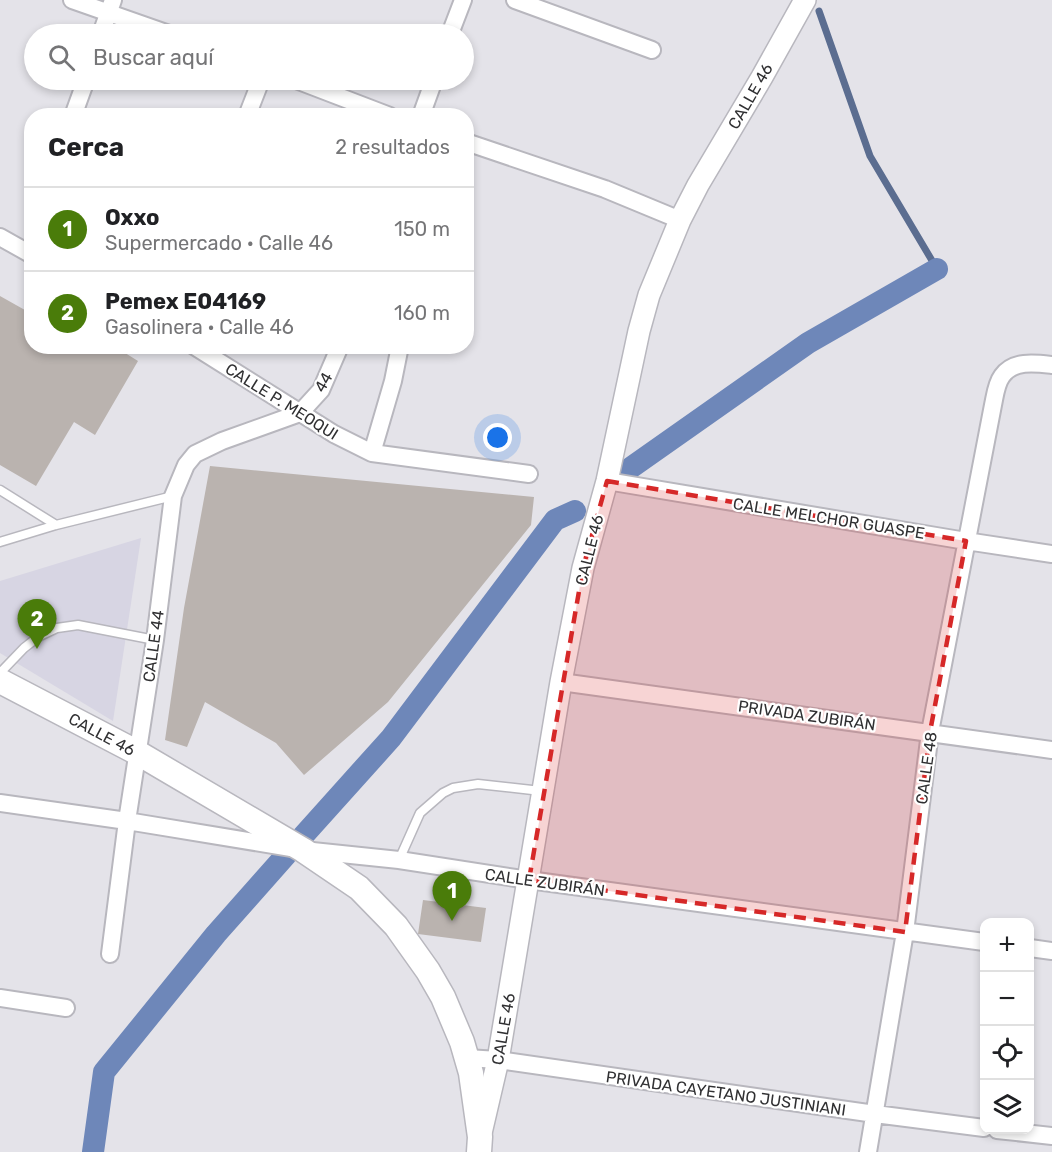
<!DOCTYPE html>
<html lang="es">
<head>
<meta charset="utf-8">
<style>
	body { margin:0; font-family:Rubik,sans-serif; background:#f6f6f6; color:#202124 }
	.controls { position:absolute; right:18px; bottom:18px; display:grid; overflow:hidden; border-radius:12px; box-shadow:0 3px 9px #0003 }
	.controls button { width:54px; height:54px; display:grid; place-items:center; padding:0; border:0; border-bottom:2px solid #e0e0e0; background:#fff; color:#202124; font:30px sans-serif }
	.you { position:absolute; left:498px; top:438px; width:21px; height:21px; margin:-15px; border:4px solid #fff; border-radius:50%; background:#1a73e8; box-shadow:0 0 0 9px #1a73e833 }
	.badge { display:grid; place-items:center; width:39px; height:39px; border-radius:50%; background:#4a7c0a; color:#fff; font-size:20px; font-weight:700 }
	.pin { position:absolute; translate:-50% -50px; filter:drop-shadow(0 2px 3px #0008) }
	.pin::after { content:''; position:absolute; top:32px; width:21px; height:18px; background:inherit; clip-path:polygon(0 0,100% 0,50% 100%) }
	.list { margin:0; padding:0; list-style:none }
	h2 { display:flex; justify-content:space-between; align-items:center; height:78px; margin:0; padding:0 24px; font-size:26px }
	h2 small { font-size:20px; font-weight:400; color:#757577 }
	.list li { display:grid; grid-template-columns:39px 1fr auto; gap:18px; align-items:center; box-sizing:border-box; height:84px; padding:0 24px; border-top:2px solid #e0e0e0 }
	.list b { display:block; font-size:22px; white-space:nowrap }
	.list p { margin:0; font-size:20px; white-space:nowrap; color:#757577 }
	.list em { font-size:20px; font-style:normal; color:#757577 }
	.icon { flex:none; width:33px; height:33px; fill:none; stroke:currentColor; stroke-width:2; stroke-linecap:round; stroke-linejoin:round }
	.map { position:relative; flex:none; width:1052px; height:1152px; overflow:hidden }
	.search { position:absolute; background:#fff; box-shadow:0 3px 9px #0003; left:24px; top:24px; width:450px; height:66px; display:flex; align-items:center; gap:15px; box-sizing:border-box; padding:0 21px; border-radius:33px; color:#757577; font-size:22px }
	.panel { position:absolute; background:#fff; box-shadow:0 3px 9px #0003; left:24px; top:108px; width:450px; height:246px; border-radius:24px }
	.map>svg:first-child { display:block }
</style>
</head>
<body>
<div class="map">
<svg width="1052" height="1152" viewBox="0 0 1052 1152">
	<rect width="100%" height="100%" fill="#e4e3e9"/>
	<!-- built -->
	<path fill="#d7d5e3" d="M141,538l-28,183 -113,-68v-72z"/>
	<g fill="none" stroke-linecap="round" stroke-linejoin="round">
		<!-- stream -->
		<path stroke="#5b6d90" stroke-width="7" d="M819,11l51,145 67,113"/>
		<!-- canal -->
		<path stroke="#6e87b9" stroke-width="22" d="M629,469l179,-126 129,-74
			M303,836l88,-98 164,-218 20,-9
			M93,1152l11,-80 112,-138 70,-79"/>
	</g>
	<!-- building -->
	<path fill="#bab3af" d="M0,296l32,18v32h82l24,15 -43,74 -21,-13 -38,64 -36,-21z
		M210,466l324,31 -3,28 -143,177 -84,73 -28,-32 -71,-41 -18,45 -22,-7 19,-132z
		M423,900l63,8 -5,34 -63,-8z"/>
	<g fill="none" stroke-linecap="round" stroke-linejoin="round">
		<!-- service casing -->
		<g stroke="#b8b7be" stroke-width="11">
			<path id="service" d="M0,490l56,35
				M0,542l56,-17 117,-29
				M0,673l24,-25 14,-11 19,-9 21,-3 77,15
				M399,860l21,-47 23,-20 10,-5 25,-4 63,7"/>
		</g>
		<!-- minor casing -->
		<g stroke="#b8b7be" stroke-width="20">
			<path id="minor" d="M72,0l97,34
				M515,0l137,50
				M101,34l12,-34
				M450,34l13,-34
				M296,80l94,36
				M73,116l13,-36
				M247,116l14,-36
				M421,116l13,-36
				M466,142l139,47 75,31
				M0,237l32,18
				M194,346l140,88 38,19 157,21
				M372,453l21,-72 7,-35
				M607,481l359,60 86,13
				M561,682l491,68
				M0,803l127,18 176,29 96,10 130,20 455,62
				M1030,948l22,3
				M110,954l17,-133 28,-181 18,-144 13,-31 9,-11 27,-13 78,-28 21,-23 19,-44
				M0,998l66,10
				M467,1058l31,2 377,54 109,14
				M997,1130l55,6
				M868,1152l37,-220 25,-200 63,-327c2,-9 3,-21 9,-29 11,-16 33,-13 50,-11"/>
		</g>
		<!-- tertiary casing -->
		<g stroke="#b8b7be" stroke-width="24">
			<path id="tertiary" d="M481,1133l17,-73 63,-378 22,-114 24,-87 32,-150 10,-36 31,-75 18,-35 64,-108 43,-77"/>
		</g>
		<!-- secondary casing -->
		<g stroke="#b8b7be" stroke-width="27">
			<path id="secondary" d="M0,681l138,72 165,97 56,38 37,38 32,45 15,26 19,45 9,31 9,64 -1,15"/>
		</g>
		<!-- service -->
		<use href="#service" stroke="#fff" stroke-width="8"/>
		<!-- minor -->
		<use href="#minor" stroke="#fff" stroke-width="16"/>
		<!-- tertiary -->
		<use href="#tertiary" stroke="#fff" stroke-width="21"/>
		<!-- secondary -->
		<use href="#secondary" stroke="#fff" stroke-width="24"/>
	</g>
	<!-- marked area -->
	<path fill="#d62828" fill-opacity="0.2" stroke="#d62828" stroke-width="4.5" stroke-dasharray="12 8" stroke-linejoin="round" d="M607,481l359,60 -36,191 -25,200 -376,-52 54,-312z"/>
	<g text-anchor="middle" stroke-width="4.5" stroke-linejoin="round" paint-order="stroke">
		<!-- street labels -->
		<g font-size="16" fill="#303032" stroke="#fff">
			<text transform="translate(750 96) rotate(-60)" y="6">CALLE 46</text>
			<text transform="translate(323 382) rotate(-61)" y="6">44</text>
			<text transform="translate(282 401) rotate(32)" y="6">CALLE P. MEOQUI</text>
			<text transform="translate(829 518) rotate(9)" y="6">CALLE MELCHOR GUASPE</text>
			<text transform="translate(589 550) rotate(-76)" y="6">CALLE 46</text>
			<text transform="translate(153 646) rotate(-82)" y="6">CALLE 44</text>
			<text transform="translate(807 715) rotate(8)" y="6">PRIVADA ZUBIRÁN</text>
			<text transform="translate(102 734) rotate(28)" y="6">CALLE 46</text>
			<text transform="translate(926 768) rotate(-82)" y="6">CALLE 48</text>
			<text transform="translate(545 882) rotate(8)" y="6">CALLE ZUBIRÁN</text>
			<text transform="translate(503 1029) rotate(-80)" y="6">CALLE 46</text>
			<text transform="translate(726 1093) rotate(8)" y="6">PRIVADA CAYETANO JUSTINIANI</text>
		</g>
	</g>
</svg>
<div class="controls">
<button>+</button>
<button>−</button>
<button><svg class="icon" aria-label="locate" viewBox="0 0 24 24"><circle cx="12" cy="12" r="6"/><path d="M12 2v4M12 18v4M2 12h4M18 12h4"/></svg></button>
<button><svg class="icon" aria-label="layers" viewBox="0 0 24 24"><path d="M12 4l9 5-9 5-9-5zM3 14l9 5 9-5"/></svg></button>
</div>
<div class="you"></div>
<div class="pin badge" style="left:452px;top:921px">1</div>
<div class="pin badge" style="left:37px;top:649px">2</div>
<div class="search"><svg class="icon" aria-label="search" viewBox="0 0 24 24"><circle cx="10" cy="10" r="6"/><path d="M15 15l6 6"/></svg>Buscar aquí</div>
<section class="panel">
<h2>Cerca<small>2 resultados</small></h2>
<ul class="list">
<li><span class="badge">1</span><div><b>Oxxo</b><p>Supermercado · Calle 46</p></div><em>150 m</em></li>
<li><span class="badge">2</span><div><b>Pemex E04169</b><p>Gasolinera · Calle 46</p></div><em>160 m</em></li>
</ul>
</section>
</div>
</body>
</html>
